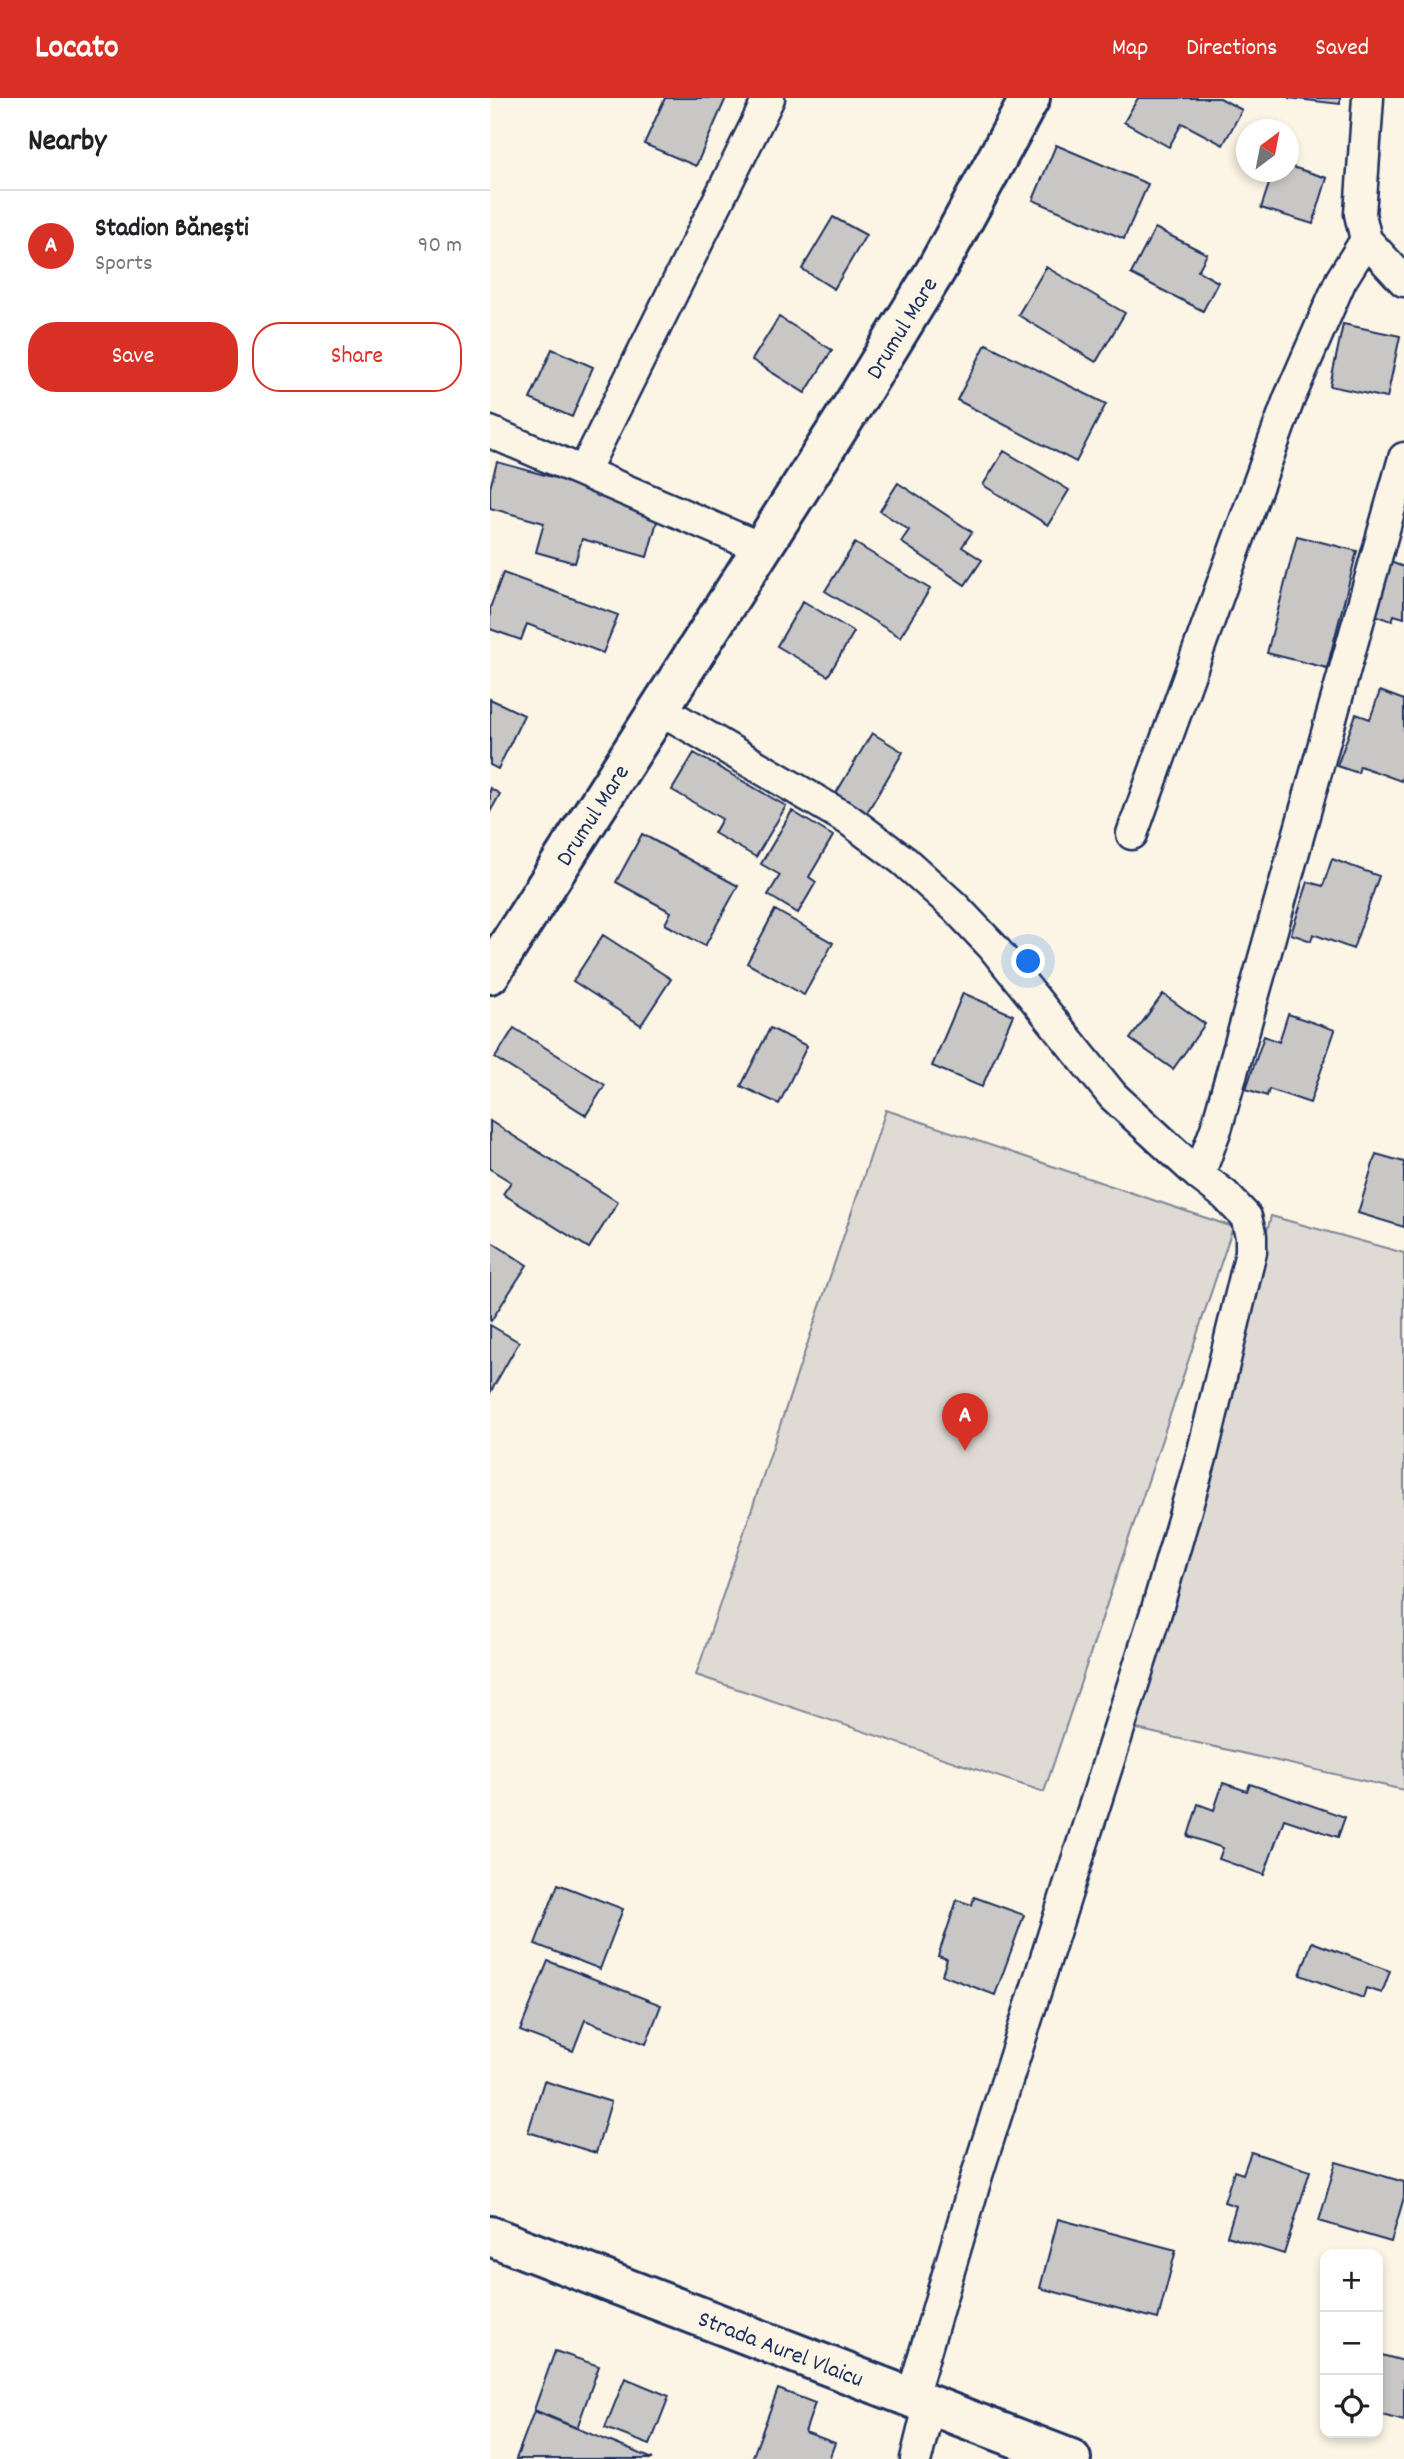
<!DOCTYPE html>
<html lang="en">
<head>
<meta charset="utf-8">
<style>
	body { margin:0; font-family:Dekko,sans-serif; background:#f6f6f6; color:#202124 }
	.controls { position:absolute; right:21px; bottom:21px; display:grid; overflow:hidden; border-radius:14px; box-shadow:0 4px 10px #0003 }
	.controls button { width:63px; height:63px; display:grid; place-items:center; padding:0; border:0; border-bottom:2px solid #e0e0e0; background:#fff; color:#202124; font:35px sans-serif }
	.compass { position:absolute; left:746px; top:21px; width:63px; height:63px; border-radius:50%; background:#fff; box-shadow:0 4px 10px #0003; rotate:32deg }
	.you { position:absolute; left:539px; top:864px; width:24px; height:24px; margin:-18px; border:5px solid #fff; border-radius:50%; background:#1a73e8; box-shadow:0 0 0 10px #1a73e833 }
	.badge { display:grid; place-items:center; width:46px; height:46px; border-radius:50%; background:#d93025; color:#fff; font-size:23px; font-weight:700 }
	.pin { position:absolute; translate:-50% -58px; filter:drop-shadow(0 2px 4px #0008) }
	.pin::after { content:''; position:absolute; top:37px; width:24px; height:21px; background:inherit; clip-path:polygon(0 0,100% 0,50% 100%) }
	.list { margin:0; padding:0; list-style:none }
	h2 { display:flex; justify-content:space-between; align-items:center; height:91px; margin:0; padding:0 28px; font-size:30px }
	h2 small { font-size:23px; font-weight:400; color:#757577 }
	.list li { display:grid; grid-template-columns:46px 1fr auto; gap:21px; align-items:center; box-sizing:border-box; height:112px; padding:0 28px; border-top:2px solid #e0e0e0 }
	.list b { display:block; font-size:26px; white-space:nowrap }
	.list p { margin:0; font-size:23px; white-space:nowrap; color:#757577 }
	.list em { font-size:23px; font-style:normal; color:#757577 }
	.actions { display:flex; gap:14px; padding:21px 28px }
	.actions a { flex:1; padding:16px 0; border:2px solid #d93025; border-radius:28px; text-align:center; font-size:24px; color:#d93025 }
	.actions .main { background:#d93025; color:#fff }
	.icon { flex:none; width:38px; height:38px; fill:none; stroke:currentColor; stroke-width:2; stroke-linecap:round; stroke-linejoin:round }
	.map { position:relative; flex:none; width:914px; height:2361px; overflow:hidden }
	header { display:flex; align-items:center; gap:42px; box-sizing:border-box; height:98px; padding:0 35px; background:#d93025; color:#fff }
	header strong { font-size:33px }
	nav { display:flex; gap:38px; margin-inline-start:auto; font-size:24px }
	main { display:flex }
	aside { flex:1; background:#fff }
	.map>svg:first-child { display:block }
</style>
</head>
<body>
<header>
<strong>Locato</strong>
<nav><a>Map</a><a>Directions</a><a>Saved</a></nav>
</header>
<main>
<aside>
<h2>Nearby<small></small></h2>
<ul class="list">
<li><span class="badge">A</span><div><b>Stadion Bănești</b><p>Sports</p></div><em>90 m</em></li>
</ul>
<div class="actions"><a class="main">Save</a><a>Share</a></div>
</aside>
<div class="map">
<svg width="914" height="2361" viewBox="0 0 914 2361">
	<rect width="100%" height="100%" fill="#fcf5e5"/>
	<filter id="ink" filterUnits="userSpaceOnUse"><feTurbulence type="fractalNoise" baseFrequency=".0143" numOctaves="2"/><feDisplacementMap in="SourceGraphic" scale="14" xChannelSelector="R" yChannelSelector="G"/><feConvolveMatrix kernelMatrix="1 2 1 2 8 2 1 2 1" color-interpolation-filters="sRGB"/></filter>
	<g filter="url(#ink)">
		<!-- green -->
		<path fill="#dfdbd4" stroke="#7d8599" stroke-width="2" d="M396,1012l347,117 -189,565 -348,-117z
			M781,1118l133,37v537l-276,-63 42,-130z"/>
		<!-- building -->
		<path fill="#c8c7c6" stroke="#1b2f5e" stroke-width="2" d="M175,0h61l-30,68 -52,-22z
			M648,0h82l22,12 -19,35 -41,-22 -13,24 -45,-25z
			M798,0h52v6z
			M566,47l92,39 -24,55 -91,-39z
			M799,68l38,12 -14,46 -52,-16 12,-36h16z
			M343,119l33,18 -32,54 -32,-20z
			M665,130l52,26 -9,17 20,11 -15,29 -72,-37z
			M556,169l79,46 -29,49 -78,-47z
			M289,219l53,33 -27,43 -53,-33z
			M853,226l57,12 -13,62 -57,-12z
			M496,246l120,60 -30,58 -119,-62z
			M62,251l41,18 -21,50 -42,-18z
			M514,353l65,39 -21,35 -65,-40z
			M7,364l164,45 -14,50 -65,-18 -7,24 -39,-11 8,-29 -54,-15v-20z
			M408,385l74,49 -10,15 20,13 -17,25 -64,-43 8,-12 -29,-19z
			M807,438l60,15 -30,117 -60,-15z
			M365,445l75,46 -30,48 -75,-46z
			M900,464l14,5v51l-10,-3 -2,6 -20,-7z
			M13,475l115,42 -15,38 -76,-29 -6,16 -31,-11v-21z
			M313,503l51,31 -26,44 -51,-30z
			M890,593l24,9v71l-3,10 -41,-15 -2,7 -21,-7 19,-52 14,5z
			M0,601l34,16 -26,54 -8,-4z
			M382,635l31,19 -37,62 -31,-19z
			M204,655l92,53 -30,51 -42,-24 8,-14 -50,-29z
			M0,690l10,6 -10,18z
			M302,713l41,25 -24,41 7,5 -18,31 -30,-18 12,-20 -19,-11z
			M152,736l96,52 -33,60 -40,-22 6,-12 -55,-30z
			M842,761l47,17 -26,73 -40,-15 -2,7 -20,-7 17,-52 15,4z
			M285,812l58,33 -29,52 -57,-32z
			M113,837l68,44 -30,46 -68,-44z
			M473,895l50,22 -31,72 -50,-21z
			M673,896l42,30 -32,45 -43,-30z
			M798,916l47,16 -25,73 -41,-14 -2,7 -21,-7 18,-53 15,6z
			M24,930l91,57 -19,30 -91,-57z
			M280,930l37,18 -28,58 -38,-18z
			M0,1023l128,81 -29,46 -86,-54 8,-12 -21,-13z
			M886,1056l28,8v65l-46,-14z
			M0,1143l37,24 -36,56 -1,-1z
			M0,1227l29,17 -29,51z
			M733,1685l24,8 3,-7 95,33 -7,20 -54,-18 -20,56 -45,-16 4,-11 -35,-12 10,-32 16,6z
			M68,1786l65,25 -23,60 -65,-25z
			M484,1799l50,18 -29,80 -53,-20 5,-16 -9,-3 19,-56 15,5z
			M822,1844l78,29 -8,22 -16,-5 -3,10 -63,-23z
			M58,1863l113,44 -15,39 -61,-24 -12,31 -53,-20z
			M54,1983l67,21 -15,51 -68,-21z
			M761,2054l59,19 -26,83 -57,-18 9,-30 -12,-4 10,-31 9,3z
			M846,2064l68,20v15l-13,45 -72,-21z
			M568,2121l118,31 -18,69 -118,-31z
			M65,2253l44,15 -22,62 -43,-18z
			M888,2256l26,7v60l-26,-7z
			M135,2280l44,18 -19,49 -45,-17z
			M288,2291l37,14 -10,29 30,11 -6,16h-77z
			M44,2313l119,48h-137z"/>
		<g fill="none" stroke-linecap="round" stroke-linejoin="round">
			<!-- street casing -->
			<g stroke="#1b2f5e" stroke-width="35">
				<path id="street" d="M878,0l-8,116 6,26 38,41
					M0,334l271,116
					M94,373l185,-373
					M170,611l189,111 55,41 51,46 38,40 120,149 86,79 26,20 21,22 5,19v16l-48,199 -46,158 -180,566 -66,225
					M642,736l157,-435 52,-119 25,-40
					M709,1077l18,-49 187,-668
					M426,2361l13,-53"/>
			</g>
			<!-- secondary casing -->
			<g stroke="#1b2f5e" stroke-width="44">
				<g id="secondary">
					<path id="s1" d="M0,876l370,-580 76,-124 94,-172"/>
					<path id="s2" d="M0,2138l581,223"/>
				</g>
			</g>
			<!-- street -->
			<use href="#street" stroke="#fcf5e5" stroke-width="30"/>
			<!-- secondary -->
			<use href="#secondary" stroke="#fcf5e5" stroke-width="38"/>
		</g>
	</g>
	<g text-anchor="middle" stroke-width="5" stroke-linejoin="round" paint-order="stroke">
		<!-- street labels -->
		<g font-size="24" fill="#1b2f5e" stroke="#fcf5e5">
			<text dy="8" stroke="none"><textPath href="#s1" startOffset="766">Drumul Mare</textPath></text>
			<text dy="8" stroke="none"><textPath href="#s1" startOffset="189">Drumul Mare</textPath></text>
			<text dy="8" stroke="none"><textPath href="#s2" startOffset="312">Strada Aurel Vlaicu</textPath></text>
		</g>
	</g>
</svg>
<div class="controls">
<button>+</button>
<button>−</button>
<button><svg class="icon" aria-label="locate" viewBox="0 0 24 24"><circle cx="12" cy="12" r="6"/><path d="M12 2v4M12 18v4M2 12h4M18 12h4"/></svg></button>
</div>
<svg class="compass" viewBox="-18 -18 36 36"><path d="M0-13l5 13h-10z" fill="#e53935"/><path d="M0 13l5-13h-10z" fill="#757577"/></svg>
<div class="you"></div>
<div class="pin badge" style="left:475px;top:1353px">A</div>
</div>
</main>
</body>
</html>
